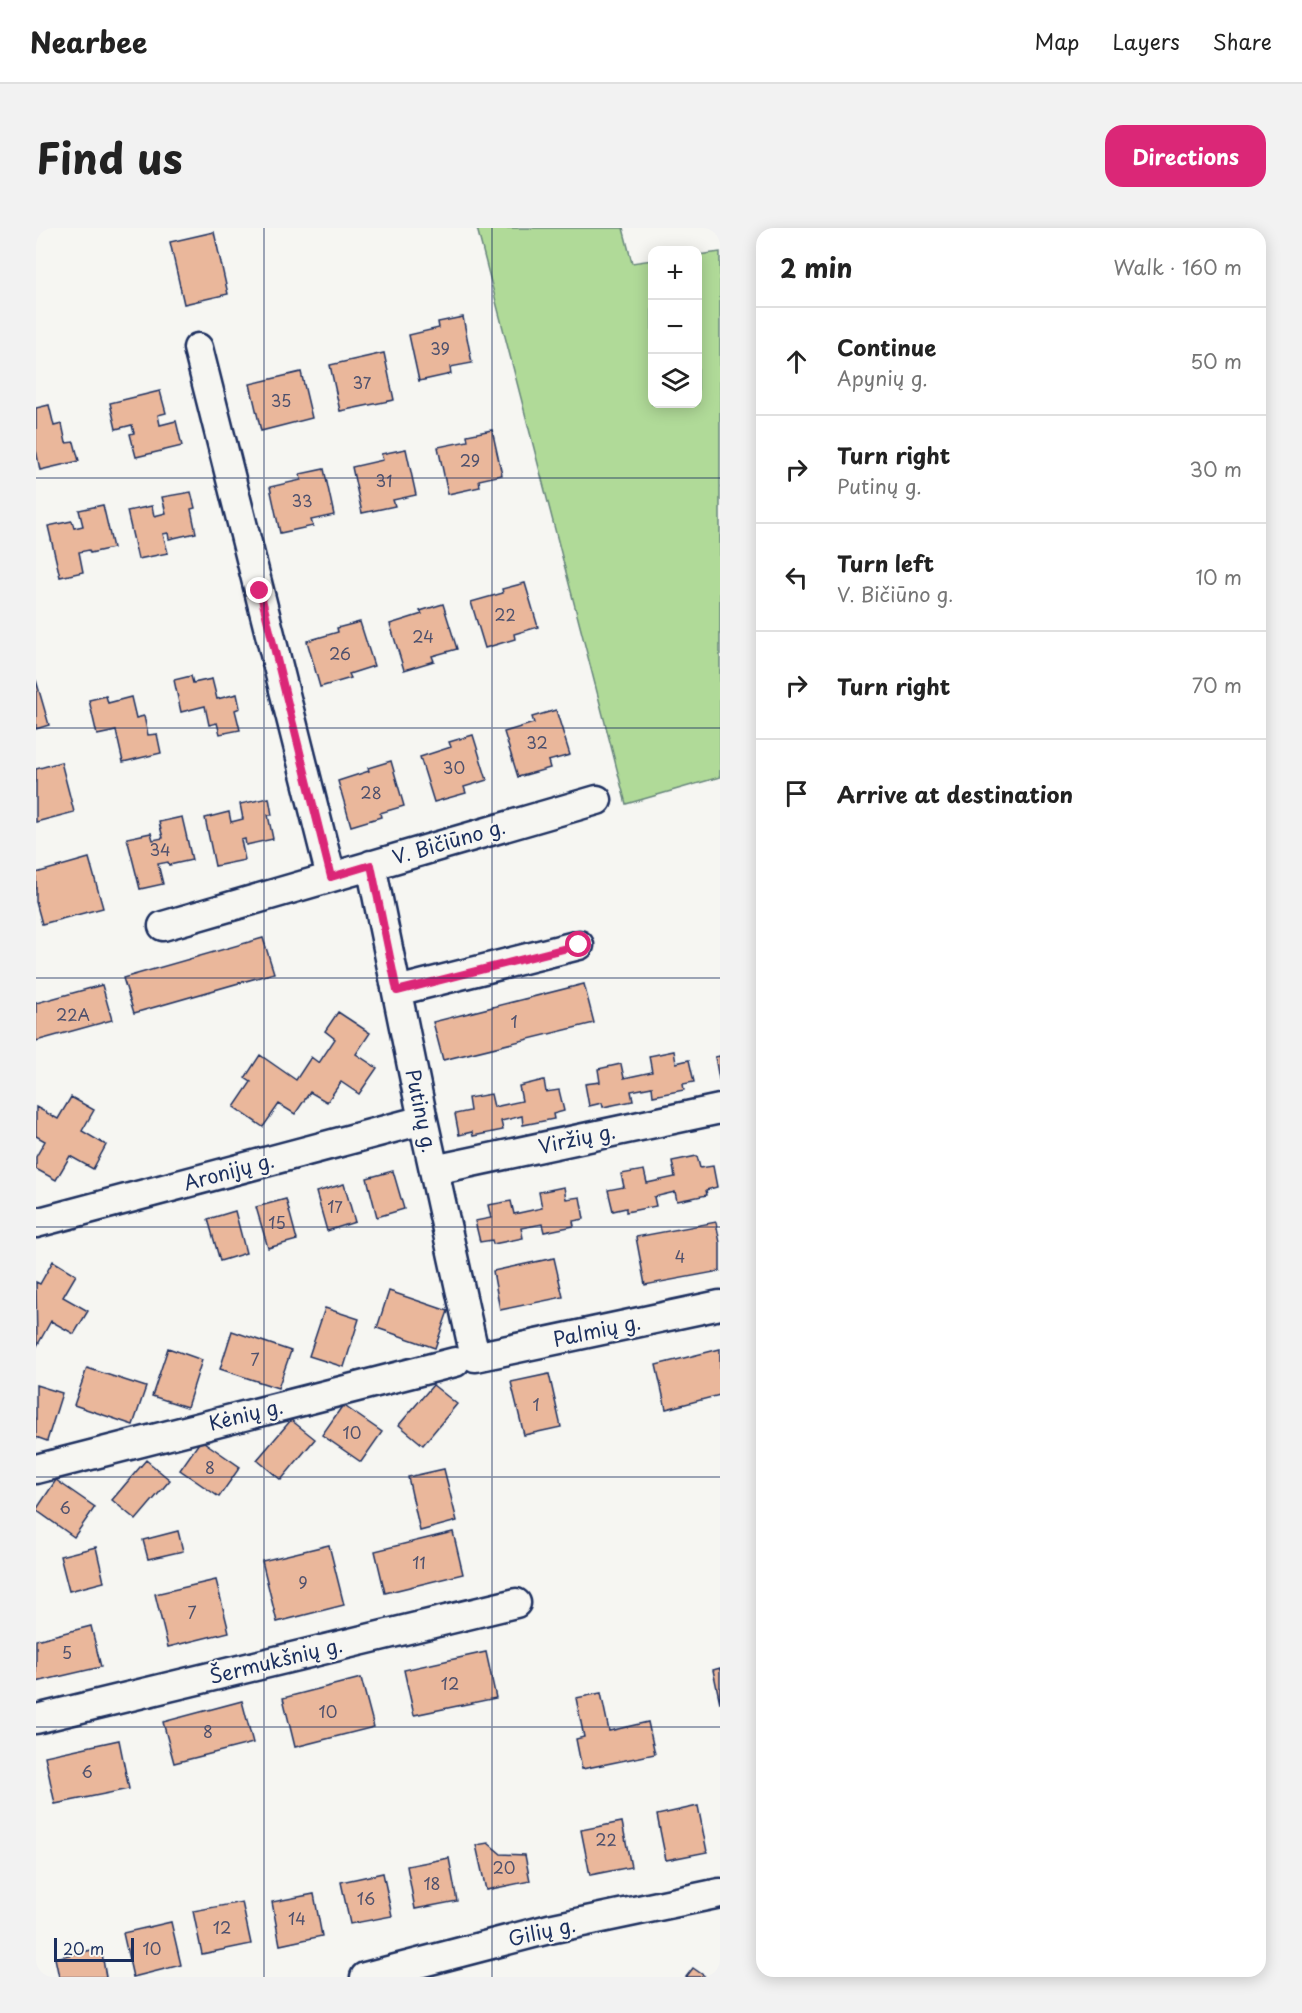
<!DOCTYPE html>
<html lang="en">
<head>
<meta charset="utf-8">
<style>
	body { margin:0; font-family:"Playpen Sans",sans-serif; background:#f2f2f2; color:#222 }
	.controls { position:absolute; right:18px; top:18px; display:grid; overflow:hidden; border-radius:12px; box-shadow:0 3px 15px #0003 }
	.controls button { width:54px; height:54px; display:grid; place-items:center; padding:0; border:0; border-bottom:2px solid #e0e0e0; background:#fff; color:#222; font:30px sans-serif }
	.scale { position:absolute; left:18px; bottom:15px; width:80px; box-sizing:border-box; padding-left:6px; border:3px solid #1b2f5e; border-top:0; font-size:16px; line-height:21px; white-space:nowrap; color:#1b2f5e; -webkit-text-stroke:4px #f6f6f2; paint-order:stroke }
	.stop { position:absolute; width:18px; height:18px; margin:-14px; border:4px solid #db2777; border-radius:50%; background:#fff }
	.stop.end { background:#db2777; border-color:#fff; box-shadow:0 2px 6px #0008 }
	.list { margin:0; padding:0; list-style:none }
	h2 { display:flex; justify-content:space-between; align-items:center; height:78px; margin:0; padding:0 24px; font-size:26px }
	h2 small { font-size:20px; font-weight:400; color:#767676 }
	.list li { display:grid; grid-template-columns:39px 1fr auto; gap:18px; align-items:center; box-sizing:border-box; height:108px; padding:0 24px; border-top:2px solid #e0e0e0 }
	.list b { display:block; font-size:22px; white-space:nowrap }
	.list p { margin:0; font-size:20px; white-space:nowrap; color:#767676 }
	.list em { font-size:20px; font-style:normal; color:#767676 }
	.icon { flex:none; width:33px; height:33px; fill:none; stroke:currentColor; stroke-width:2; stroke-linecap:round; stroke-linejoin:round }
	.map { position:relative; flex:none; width:684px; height:1749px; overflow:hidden; border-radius:18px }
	header { display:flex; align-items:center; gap:36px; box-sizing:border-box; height:84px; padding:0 30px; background:#fff; border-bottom:2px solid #e0e0e0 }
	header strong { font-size:28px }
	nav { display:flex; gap:33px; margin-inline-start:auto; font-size:21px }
	.intro { display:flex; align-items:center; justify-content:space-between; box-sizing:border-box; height:144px; padding:0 36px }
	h1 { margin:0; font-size:42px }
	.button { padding:15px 27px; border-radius:18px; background:#db2777; color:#fff; font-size:21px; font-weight:700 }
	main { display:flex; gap:36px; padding:0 36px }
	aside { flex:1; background:#fff; border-radius:18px; box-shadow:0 3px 15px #0003 }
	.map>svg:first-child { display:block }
</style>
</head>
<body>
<header>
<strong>Nearbee</strong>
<nav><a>Map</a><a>Layers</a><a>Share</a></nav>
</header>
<div class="intro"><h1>Find us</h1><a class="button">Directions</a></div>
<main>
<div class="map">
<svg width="684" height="1749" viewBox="0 0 684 1749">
	<rect width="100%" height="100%" fill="#f6f6f2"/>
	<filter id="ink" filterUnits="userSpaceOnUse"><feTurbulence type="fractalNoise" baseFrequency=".0167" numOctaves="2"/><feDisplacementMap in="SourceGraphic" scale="12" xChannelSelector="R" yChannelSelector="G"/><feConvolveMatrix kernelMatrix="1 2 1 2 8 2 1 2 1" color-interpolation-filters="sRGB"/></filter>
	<g filter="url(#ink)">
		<!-- green -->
		<path fill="#b0da98" stroke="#66847b" stroke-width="1.5" d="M441,0h146l9,35 20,-3v144h46v-149l22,-3v525l-94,27z"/>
		<!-- building -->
		<path fill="#eab79b" stroke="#1b2f5e" stroke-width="1.5" d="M178,4l14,62 -44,10 -14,-62z
			M427,89l9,46 -22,4 1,7 -32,7 -10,-46 30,-7 -1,-6z
			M348,125l10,47 -54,11 -10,-46z
			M265,144l11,46 -51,13 -11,-47z
			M124,163l6,22 -8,2 2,10 16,-4 6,25 -46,11 -6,-23 4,-1 -2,-8 -16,4 -6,-26z
			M13,177l5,21 8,-2 4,19 8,-1 5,19 -39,9 -4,-20v-42z
			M456,202l10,45 -23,5 1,7 -32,7 -10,-47 30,-6 -1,-6z
			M370,221l10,46 -23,5 2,6 -33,7 -10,-46 31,-7 -2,-6z
			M288,241l10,46 -23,5 2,6 -33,7 -10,-46 31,-7 -1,-6z
			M155,264l4,16 -4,1 5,24 -27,6 -1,-6 -5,1 5,19 -30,6 -11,-48 25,-5 2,10 12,-3 -4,-16z
			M67,277l10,43 -23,5 -1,-3 -10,2 4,20 -23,5 -12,-51 24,-5 2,7 9,-2 -4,-16z
			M489,355l13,44 -24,7 1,5 -30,9 -14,-46 32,-9 -1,-4z
			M407,376l14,45 -25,7 2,5 -30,9 -14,-46 32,-10 -2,-3z
			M324,394l14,44 -25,8 2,4 -31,9 -13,-46 31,-9 -1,-4z
			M155,448l2,7 19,-4 5,20 20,-5 3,14 -5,2 5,20 -20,4 -3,-11 -8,2 -4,-19 -24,6 -7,-32z
			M0,452l13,45 -13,4z
			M70,468l2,7 23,-6 5,21 8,-2 4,19 9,-1 4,19 -38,9 -7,-31 -19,4 -8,-35z
			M520,482l14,45 -22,6 2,7 -32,9 -14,-45 30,-9 -2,-6z
			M437,507l14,45 -23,7 2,6 -32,9 -14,-45 31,-10 -2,-5z
			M355,533l13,45 -24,7 1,4 -30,9 -13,-45 31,-10 -1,-3z
			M25,534l13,50 -38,10v-53z
			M233,570l3,17h-4l5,24 -27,6 -1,-6 -4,1 4,20 -30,6 -10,-48 24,-6 2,10 12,-3 -3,-15z
			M146,589l10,43 -23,5 -1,-3 -10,2 5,20 -23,5 -13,-51 24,-5 2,7 10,-2 -4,-16z
			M53,630l14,50 -61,16 -6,-22v-29z
			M227,710l11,35 -140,40 -11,-35z
			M548,756l10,39 -151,37 -10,-38z
			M66,757l10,35 -76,21v-38z
			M302,784l32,21 -14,21 21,14 -18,26 -18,-12 -14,20 -17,-10 -15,22 -16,-10 -16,23 -29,-20 17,-25 -6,-4 15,-23 36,25 15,-23 8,6 16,-24 -10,-8z
			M638,823l2,12 13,-3 5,22 -11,2 1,6 -31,6 -1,-9 -21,4 2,10 -30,6 -1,-4 -13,3 -4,-22 15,-2 -2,-13 23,-5 3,14 28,-6 -3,-16z
			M684,828v22l-1,1 -4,-22z
			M508,852l2,12 13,-2 5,21 -11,3 1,5 -31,6 -1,-9 -21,5 2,9 -30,6 -1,-4 -13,3 -4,-21 15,-3 -2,-13 23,-4 3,13 28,-6 -3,-15z
			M35,869l23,13 -12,21 24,14 -13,24 -23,-13 -14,24 -20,-11v-12l9,-16 -9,-5v-29l22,12z
			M661,928l3,12 13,-2 4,21 -11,3 1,5 -30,6 -2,-9 -21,5 2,9 -30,6v-4l-13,3 -5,-21 16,-3 -3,-13 23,-4 3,13 28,-6 -3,-16z
			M357,943l11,38 -27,8 -10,-39z
			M308,956l11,38 -28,9 -11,-39z
			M528,959l2,12 14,-2 4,22 -11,2 1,5 -30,6 -2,-8 -21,4 2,10 -30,6 -1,-4 -12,2 -5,-21 16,-3 -3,-13 23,-4 3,13 28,-6 -3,-16z
			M250,971l11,41 -29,8 -12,-41z
			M199,983l11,42 -26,8 -12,-42z
			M680,994l4,21v28l-75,14 -9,-48z
			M518,1030l9,39 -63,13 -7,-39z
			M17,1033l23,14 -13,22 25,14 -14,23 -23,-13 -14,25 -1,-64 4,2z
			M353,1063l59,20 -13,37 -58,-20z
			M289,1080l34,11 -15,48 -35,-11z
			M196,1103l59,20 -13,37 -58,-19z
			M132,1120l34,12 -15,47 -35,-11z
			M684,1121v46l-54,14 -10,-44z
			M51,1140l59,19 -13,38 -59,-20z
			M513,1146l12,53 -37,8 -13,-53z
			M0,1157l26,8 -15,48 -11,-4z
			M397,1157l24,19 -34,41 -24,-20z
			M307,1177l39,27 -21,30 -39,-27z
			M255,1192l24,19 -34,41 -24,-20z
			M165,1212l39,27 -21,30 -39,-27z
			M110,1232l24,20 -34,40 -24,-20z
			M408,1241l13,52 -37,10 -12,-54z
			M20,1252l39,27 -21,30 -38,-27z
			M142,1303l5,20 -35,8 -5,-19z
			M417,1304l10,42 -78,19 -10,-42z
			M293,1317l15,60 -67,17 -15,-61z
			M60,1319l8,35 -35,9 -9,-35z
			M180,1352l13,52 -61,15 -13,-53z
			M55,1398l10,41 -65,15v-42z
			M450,1424l10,46 -82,17 -10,-45z
			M684,1440v35l-7,-33z
			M325,1450l13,49 -79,20 -12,-49z
			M565,1465l8,38 39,-9 7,32 -73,15 -6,-30 8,-2 -8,-39z
			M206,1473l11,42 -79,20 -11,-41z
			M83,1512l10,49 -74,15 -10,-48z
			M662,1578l9,46 -41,8 -9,-45z
			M586,1594l9,45 -41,8 -9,-45z
			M452,1615l13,11 24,1 5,26 -44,9 -10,-45z
			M413,1630l8,43 -42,8 -8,-43z
			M347,1645l9,43 -42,8 -9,-42z
			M278,1666l8,42 -42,9 -8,-43z
			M206,1674l9,42 -49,10 -9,-43z
			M135,1694l10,43 -48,12 -10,-44z
			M65,1720l5,29h-47l-4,-19z
			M657,1740l13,9h-20z"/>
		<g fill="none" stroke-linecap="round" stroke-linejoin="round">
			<!-- minor casing -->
			<g stroke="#1b2f5e" stroke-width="33">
				<path id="minor" d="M162,120l133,529
					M335,637l52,255 52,237 245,-52
					M127,698l434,-126
					M361,763l182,-46
					M398,942l286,-61
					M0,995l387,-103
					M0,1241l419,-107
					M0,1491l480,-116
					M329,1749l184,-48 171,-36"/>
			</g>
			<!-- minor -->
			<use href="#minor" stroke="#f6f6f2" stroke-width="28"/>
		</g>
	</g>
	<g fill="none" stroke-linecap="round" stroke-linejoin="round" filter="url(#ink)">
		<!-- route -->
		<path stroke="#db2777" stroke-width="8" d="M224,363l71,286 40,-12 26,126 182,-46"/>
	</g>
	<!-- grid -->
	<path fill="none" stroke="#1b2f5e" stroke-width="1.5" stroke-opacity="0.55" d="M228,0v1749M456,0v1749M0,250h684M0,500h684M0,750h684M0,999h684M0,1249h684M0,1499h684"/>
	<g text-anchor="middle" stroke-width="4.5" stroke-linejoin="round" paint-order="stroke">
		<!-- number labels -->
		<g font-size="16" fill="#4f516d">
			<text x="404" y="127">39</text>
			<text x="326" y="161">37</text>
			<text x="245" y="179">35</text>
			<text x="434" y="239">29</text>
			<text x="348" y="259">31</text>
			<text x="266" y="279">33</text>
			<text x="469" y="393">22</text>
			<text x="387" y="415">24</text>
			<text x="304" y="432">26</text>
			<text x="501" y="521">32</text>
			<text x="418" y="546">30</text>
			<text x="335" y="571">28</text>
			<text x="124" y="628">34</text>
			<text x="37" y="793">22A</text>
			<text x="478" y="800">1</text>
			<text x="299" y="985">17</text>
			<text x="241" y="1001">15</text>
			<text x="644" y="1035">4</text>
			<text x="219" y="1138">7</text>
			<text x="500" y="1183">1</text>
			<text x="316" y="1211">10</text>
			<text x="174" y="1246">8</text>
			<text x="29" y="1286">6</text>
			<text x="383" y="1341">11</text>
			<text x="267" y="1361">9</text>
			<text x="156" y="1391">7</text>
			<text x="31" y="1431">5</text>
			<text x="414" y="1462">12</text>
			<text x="292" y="1490">10</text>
			<text x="172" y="1510">8</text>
			<text x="51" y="1550">6</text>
			<text x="570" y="1618">22</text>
			<text x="468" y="1646">20</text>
			<text x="396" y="1662">18</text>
			<text x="330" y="1677">16</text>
			<text x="261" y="1697">14</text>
			<text x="186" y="1706">12</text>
			<text x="116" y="1727">10</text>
		</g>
		<!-- street labels -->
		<g font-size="20" fill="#1b2f5e" stroke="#f6f6f2">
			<text transform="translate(413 614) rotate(-16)" y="7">V. Bičiūno g.</text>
			<text transform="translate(385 883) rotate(78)" y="7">Putinų g.</text>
			<text transform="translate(541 911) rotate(-12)" y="7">Viržių g.</text>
			<text transform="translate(193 944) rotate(-15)" y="7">Aronijų g.</text>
			<text transform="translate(561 1103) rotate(-12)" y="7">Palmių g.</text>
			<text transform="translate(210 1187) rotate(-14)" y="7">Kėnių g.</text>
			<text transform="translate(240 1433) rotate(-14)" y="7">Šermukšnių g.</text>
			<text transform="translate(506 1704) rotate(-13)" y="7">Gilių g.</text>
		</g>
	</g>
</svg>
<div class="controls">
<button>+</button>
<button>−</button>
<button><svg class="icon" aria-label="layers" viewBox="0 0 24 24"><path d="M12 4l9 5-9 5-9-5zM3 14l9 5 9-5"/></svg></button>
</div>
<div class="scale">20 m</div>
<div class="stop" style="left:543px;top:717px"></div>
<div class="stop end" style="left:224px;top:363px"></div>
</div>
<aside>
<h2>2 min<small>Walk · 160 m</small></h2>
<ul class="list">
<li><svg class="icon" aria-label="ahead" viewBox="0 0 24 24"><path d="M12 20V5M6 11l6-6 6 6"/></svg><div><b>Continue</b><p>Apynių g.</p></div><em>50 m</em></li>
<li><svg class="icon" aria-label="right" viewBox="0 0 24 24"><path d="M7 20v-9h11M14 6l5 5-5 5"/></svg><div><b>Turn right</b><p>Putinų g.</p></div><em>30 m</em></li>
<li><svg class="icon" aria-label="left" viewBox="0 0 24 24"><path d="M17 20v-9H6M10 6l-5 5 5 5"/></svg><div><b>Turn left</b><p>V. Bičiūno g.</p></div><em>10 m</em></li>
<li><svg class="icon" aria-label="right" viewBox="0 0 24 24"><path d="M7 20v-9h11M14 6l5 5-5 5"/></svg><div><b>Turn right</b></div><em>70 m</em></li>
<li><svg class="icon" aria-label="arrive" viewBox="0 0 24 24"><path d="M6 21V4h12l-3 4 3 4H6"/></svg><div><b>Arrive at destination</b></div></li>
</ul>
</aside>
</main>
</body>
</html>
